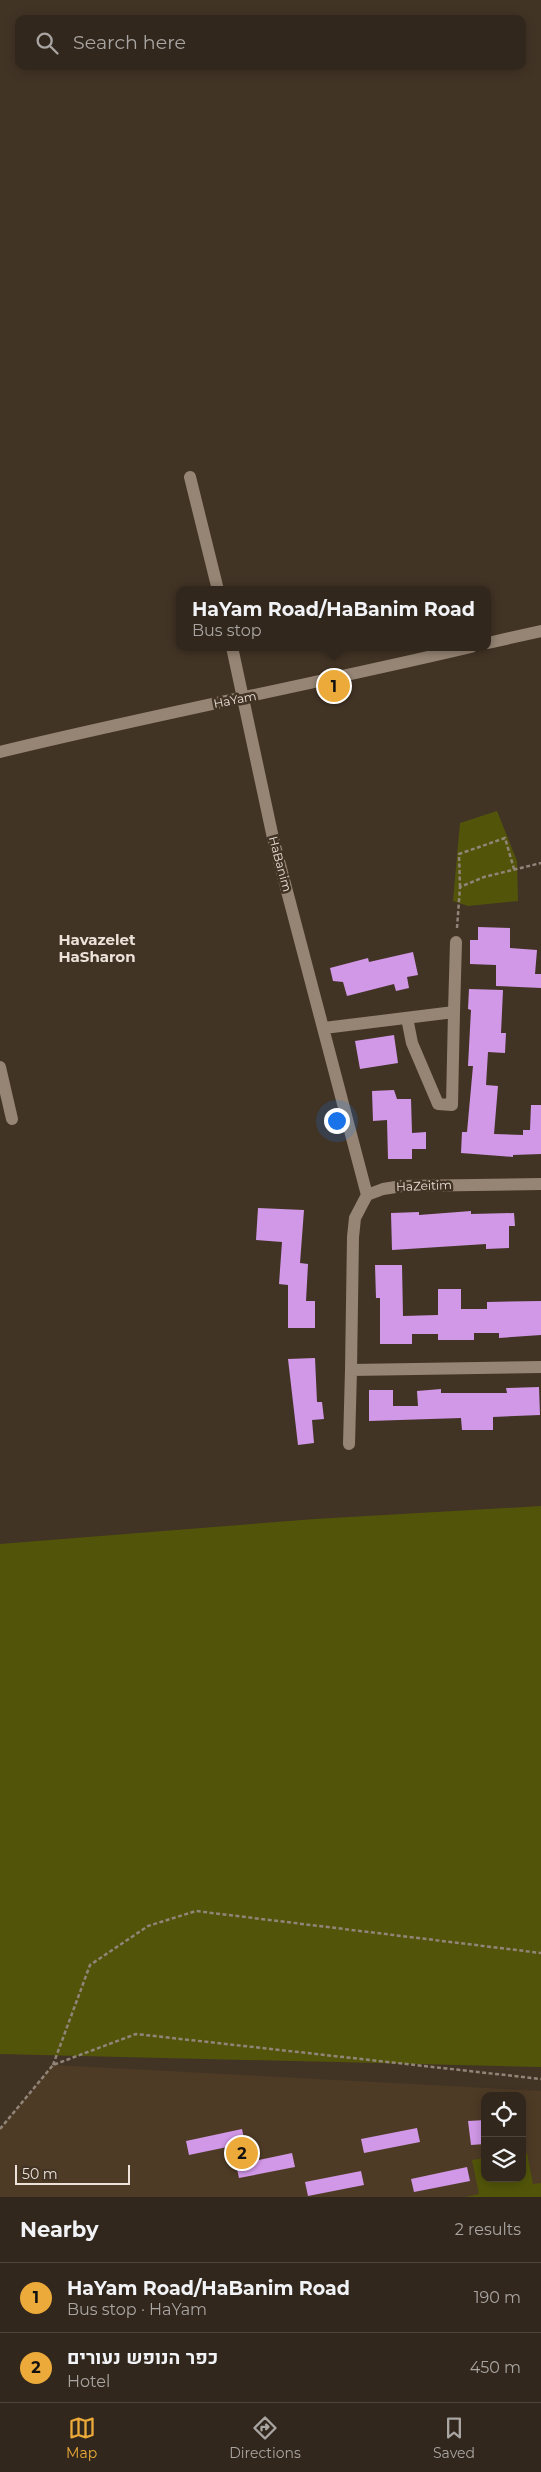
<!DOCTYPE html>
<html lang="en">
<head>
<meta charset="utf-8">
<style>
	body { margin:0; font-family:Montserrat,Heebo,sans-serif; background:#3d3329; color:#f1f3f6 }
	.controls { position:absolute; right:15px; bottom:15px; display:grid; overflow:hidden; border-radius:10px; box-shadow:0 2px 12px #0003 }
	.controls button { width:45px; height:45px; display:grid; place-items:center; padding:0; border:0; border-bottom:1px solid #4d443b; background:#32271c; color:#f1f3f6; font:25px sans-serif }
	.scale { position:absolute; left:15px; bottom:12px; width:115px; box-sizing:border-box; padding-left:5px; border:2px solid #ece2d9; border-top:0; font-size:14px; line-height:18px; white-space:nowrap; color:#ece2d9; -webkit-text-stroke:4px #423425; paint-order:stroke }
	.you { position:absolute; left:336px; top:1120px; width:18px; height:18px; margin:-12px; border:4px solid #fff; border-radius:50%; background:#1a73e8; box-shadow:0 0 0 8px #1a73e833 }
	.badge { display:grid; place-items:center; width:32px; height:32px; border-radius:50%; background:#ebaa39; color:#111; font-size:16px; font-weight:700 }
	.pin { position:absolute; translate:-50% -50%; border:2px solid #fff; box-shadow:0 1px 5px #0006 }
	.popup { position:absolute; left:176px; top:586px; width:315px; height:65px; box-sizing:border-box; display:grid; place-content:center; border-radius:10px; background:#32271c; filter:drop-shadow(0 1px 4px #0005); font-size:16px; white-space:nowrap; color:#a8a5a3 }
	.popup b { font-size:19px; color:#f1f3f6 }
	.popup::after { content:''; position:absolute; left:50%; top:100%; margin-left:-10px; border:10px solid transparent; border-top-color:#32271c }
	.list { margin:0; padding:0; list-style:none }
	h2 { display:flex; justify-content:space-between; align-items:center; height:65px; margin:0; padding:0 20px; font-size:21px }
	h2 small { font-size:16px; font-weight:400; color:#a8a5a3 }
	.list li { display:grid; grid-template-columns:32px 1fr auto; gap:15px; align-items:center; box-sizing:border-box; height:70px; padding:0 20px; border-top:1px solid #4d443b }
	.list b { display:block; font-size:19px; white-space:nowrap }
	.list p { margin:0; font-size:16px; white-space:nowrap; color:#a8a5a3 }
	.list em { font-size:16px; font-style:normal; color:#a8a5a3 }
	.icon { flex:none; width:28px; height:28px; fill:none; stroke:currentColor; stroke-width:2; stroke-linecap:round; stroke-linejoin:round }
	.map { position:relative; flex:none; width:541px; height:2197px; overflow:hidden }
	.search { position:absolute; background:#32271c; box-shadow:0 2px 12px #0003; left:15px; right:15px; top:15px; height:55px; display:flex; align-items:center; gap:12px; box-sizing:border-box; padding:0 18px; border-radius:10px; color:#a8a5a3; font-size:19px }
	.sheet { height:205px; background:#32271c }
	nav { display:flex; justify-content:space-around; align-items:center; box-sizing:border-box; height:70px; border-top:1px solid #4d443b; background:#32271c; font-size:14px; color:#a8a5a3 }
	nav a { display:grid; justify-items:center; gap:2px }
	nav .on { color:#ebaa39 }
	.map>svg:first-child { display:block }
</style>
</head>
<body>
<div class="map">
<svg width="541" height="2197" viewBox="0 0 541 2197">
	<rect width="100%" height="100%" fill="#423425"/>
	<!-- built -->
	<path fill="#4e3b26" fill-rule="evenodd" d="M53,2065l488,26v106h-541v-68zM485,2096h37v82h-37z"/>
	<!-- green -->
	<path fill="#525509" d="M497,811l20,50 1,40 -50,5 -15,-5 7,-78z
		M541,1506v561l-541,-13v-510l315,-25z
		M522,2153h5l6,31 8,-1v14h-75l13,-3 -7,-34 13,-2v20h37z"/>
	<!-- building -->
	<path fill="#d298e8" d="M478,927l32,1v20l27,2 -2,24h6v14l-45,-2v-21l-26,-1v-24h8z
		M413,952l5,23 -11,2 2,11 -13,3 -2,-7 -47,12 -4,-14 -10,-1 -3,-13 38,-10 1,4z
		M469,989l34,1 -2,43h5l-1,20 -17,-1 -2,33 12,1 -4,48 29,1v-5h7l1,-25h10v49l-28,1v2l-52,-4 1,-21h5l6,-66h-5l3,-56 -3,-1z
		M394,1035l4,28 -38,6 -5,-28z
		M394,1090l3,9h14l1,34 14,-1v17h-14v10h-24l-1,-39 -14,1 -1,-30z
		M258,1208l46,2 -4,53 8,1 -2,37h9v27h-27v-43l-9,-1 3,-42 -26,-2z
		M471,1211v3l43,-1 1,13h-6v22l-23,1v-5l-94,6 -1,-37 28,-1v3z
		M375,1265h27l1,51 35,-1v-26h23v20h26v-7l54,-1v34l-42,3v-5h-25v7h-36v-6h-26v10h-32v-46h-4z
		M315,1358l2,44h5l2,17 -12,1 2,23 -16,2 -10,-86z
		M539,1387l1,28 -47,2v13h-31l-1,-12 -92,3v-31h24v16h25l-1,-15 24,-2v4h66l-1,-5z
		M485,2120v24l-14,1 -3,-24z
		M417,2128l3,14 -56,11 -3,-14z
		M242,2129l7,33 43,-9 3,14 -56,11 -7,-32 -43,9 -3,-14z
		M467,2167l3,14 -56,11 -3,-13z
		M361,2171l3,14 -56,11 -3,-14z"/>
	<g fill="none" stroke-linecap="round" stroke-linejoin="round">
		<!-- path -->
		<path stroke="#918478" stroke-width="2.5" stroke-dasharray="4 2.5" stroke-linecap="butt" d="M460,887l-1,-33 46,-16 9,31
			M457,928l3,-41 24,-10 57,-14
			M53,2065l37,-100 58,-39 48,-15 345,42
			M0,2129l53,-64 83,-31 405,45"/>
		<!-- street -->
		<path stroke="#968574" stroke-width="12" d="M190,477l28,113
			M232,647l41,191 94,357
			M454,1012l2,-70
			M324,1028l130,-16 -2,93 -14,-1 -26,-61 -5,-25
			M0,1067l12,52
			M541,1184l-139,2 -19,3 -16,6 -12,23 -2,19 -2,133 190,-3
			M349,1444l2,-74"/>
		<!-- secondary -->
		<path stroke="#968574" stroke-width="12" d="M488,643l53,-12
			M0,752c156,-38 314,-68 471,-105"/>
	</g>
	<g text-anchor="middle" stroke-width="5" stroke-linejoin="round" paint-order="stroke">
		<!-- street labels -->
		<g font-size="12" fill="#ece2d9" stroke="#423425">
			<text transform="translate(235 700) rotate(-11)" y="4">HaYam</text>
			<text transform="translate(280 864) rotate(75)" y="4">HaBanim</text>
			<text transform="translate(424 1186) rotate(-2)" y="4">HaZeitim</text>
		</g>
		<!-- quarter labels -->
		<g font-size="15" font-weight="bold" fill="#ece2d9" stroke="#423425">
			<text x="97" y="945">Havazelet<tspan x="97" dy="17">HaSharon</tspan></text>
		</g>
	</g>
</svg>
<div class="controls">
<button><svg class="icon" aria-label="locate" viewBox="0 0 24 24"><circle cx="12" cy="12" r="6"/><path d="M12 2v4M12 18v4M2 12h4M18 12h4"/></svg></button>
<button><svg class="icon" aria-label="layers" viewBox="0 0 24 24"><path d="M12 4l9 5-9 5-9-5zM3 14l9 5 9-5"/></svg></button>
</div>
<div class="scale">50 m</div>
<div class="you"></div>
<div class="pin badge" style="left:334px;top:686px">1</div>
<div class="popup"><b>HaYam Road/HaBanim Road</b>Bus stop</div>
<div class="pin badge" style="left:242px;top:2153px">2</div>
<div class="search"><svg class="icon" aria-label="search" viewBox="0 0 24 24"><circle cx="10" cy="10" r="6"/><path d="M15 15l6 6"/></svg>Search here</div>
</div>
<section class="sheet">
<h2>Nearby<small>2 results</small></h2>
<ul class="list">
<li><span class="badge">1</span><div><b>HaYam Road/HaBanim Road</b><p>Bus stop · HaYam</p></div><em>190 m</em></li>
<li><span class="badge">2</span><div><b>כפר הנופש נעורים</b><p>Hotel</p></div><em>450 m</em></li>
</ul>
</section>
<nav>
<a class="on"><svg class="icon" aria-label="map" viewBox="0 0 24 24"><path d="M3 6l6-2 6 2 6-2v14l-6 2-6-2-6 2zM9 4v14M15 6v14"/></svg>Map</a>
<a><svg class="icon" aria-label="directions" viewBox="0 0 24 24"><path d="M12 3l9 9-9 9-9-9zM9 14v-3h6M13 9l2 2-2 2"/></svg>Directions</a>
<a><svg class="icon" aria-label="saved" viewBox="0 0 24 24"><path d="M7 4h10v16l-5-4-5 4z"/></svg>Saved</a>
</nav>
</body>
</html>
